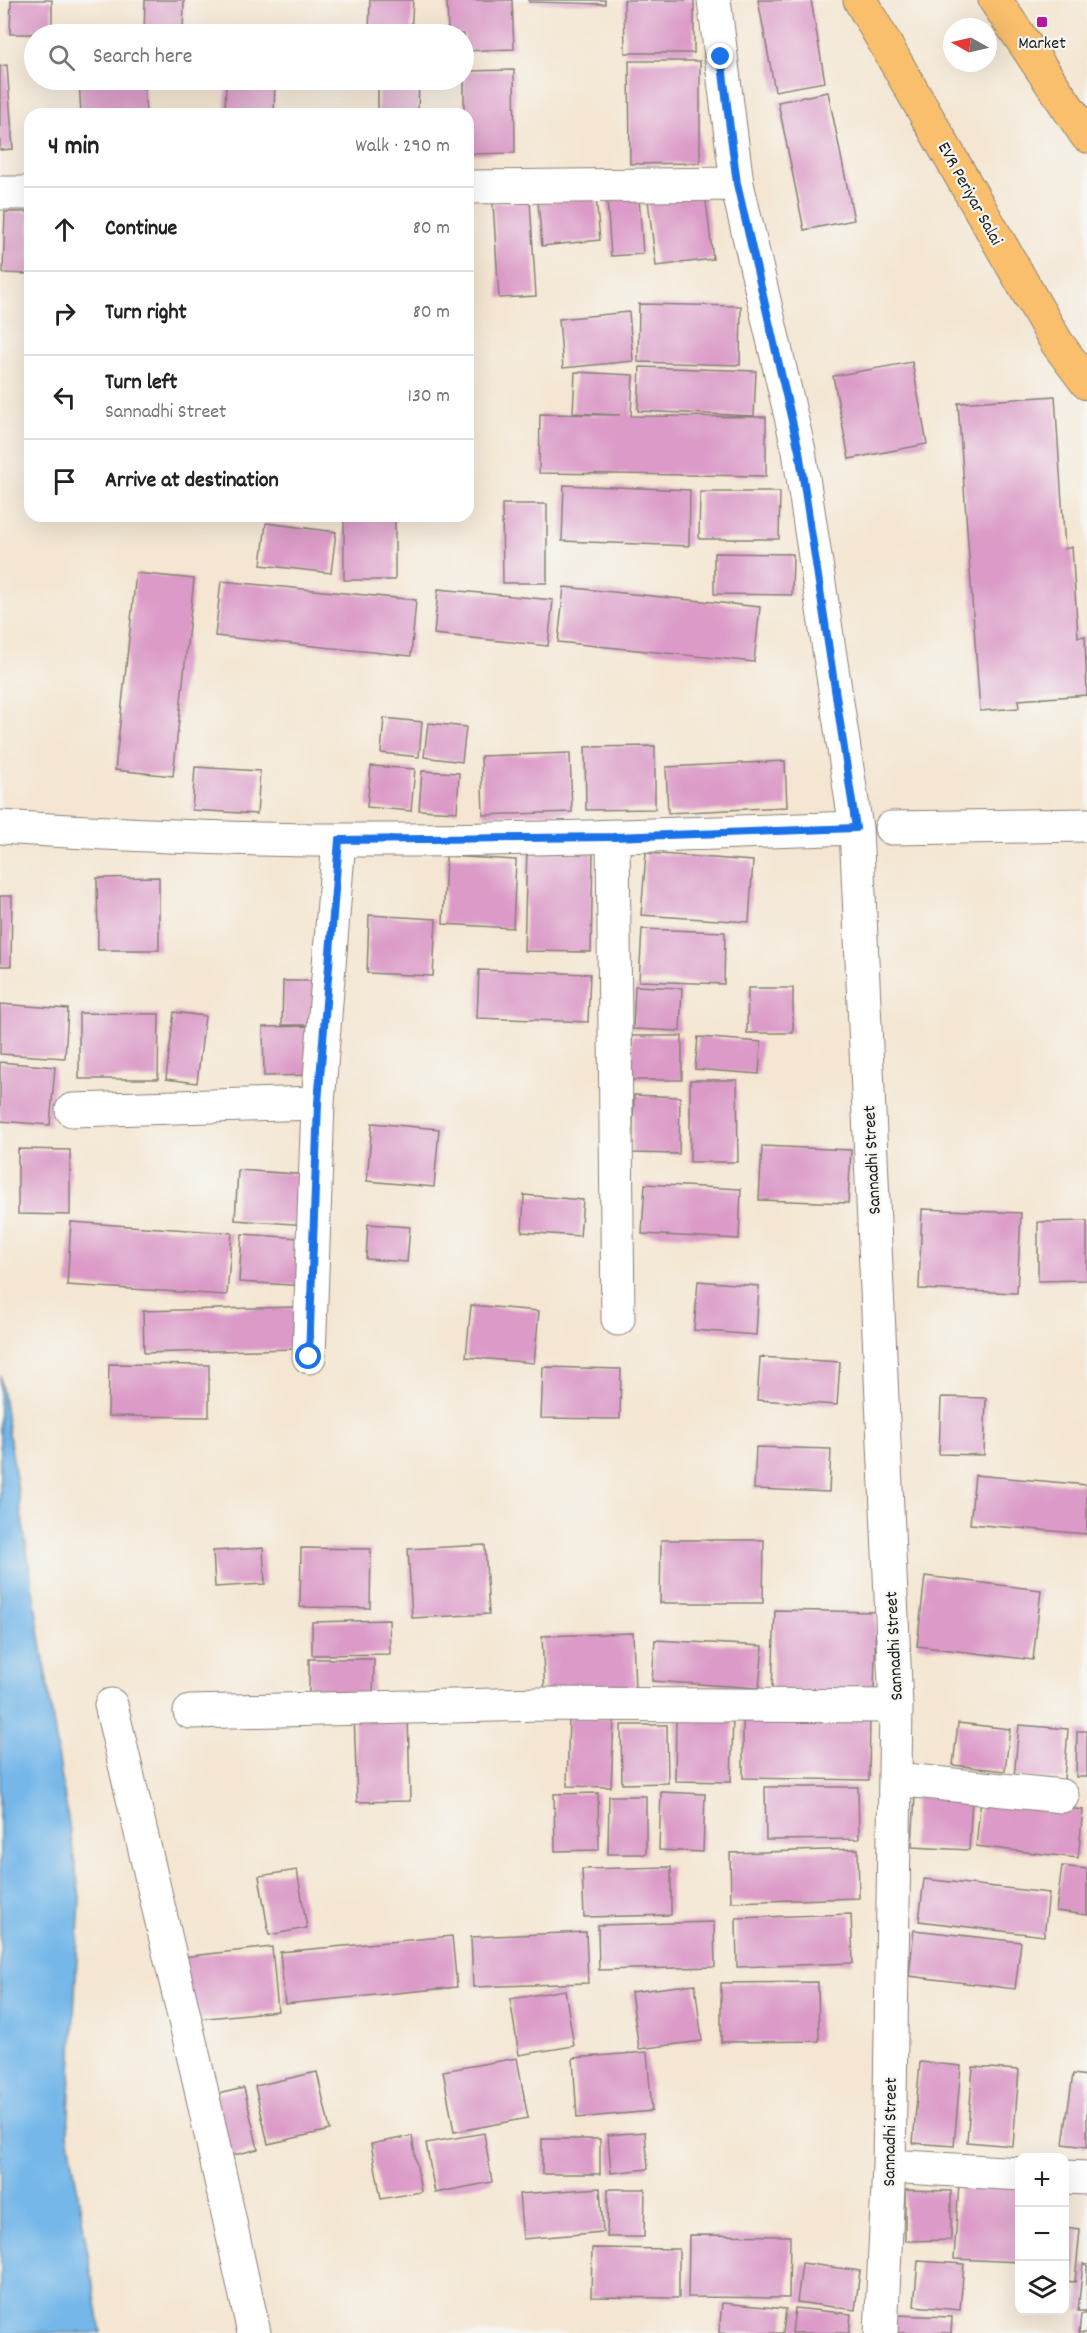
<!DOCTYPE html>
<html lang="en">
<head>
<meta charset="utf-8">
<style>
	body { margin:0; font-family:Dekko,sans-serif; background:#f6f6f6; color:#222 }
	.controls { position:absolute; right:18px; bottom:18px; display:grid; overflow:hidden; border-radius:12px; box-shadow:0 6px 24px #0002 }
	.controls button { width:54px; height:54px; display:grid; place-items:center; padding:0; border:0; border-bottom:2px solid #e0e0e0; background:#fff; color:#222; font:30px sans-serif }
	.compass { position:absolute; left:943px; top:18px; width:54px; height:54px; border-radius:50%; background:#fff; box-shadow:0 6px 24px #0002; rotate:278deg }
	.stop { position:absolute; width:18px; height:18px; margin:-14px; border:4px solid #1a73e8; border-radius:50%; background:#fff }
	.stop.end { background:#1a73e8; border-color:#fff; box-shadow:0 2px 6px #0008 }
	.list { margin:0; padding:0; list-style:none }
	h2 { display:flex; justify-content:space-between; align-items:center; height:78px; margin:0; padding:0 24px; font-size:26px }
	h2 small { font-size:20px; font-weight:400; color:#767676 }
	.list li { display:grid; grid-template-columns:39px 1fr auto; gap:18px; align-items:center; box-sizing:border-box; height:84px; padding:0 24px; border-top:2px solid #e0e0e0 }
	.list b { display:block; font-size:22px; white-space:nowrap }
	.list p { margin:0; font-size:20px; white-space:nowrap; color:#767676 }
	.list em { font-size:20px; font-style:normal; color:#767676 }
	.icon { flex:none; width:33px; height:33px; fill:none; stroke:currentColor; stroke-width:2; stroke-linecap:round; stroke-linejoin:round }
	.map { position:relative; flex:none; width:1087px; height:2333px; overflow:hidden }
	.search { position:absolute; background:#fff; box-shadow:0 6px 24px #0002; left:24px; top:24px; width:450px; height:66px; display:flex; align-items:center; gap:15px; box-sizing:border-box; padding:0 21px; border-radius:33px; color:#767676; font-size:22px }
	.panel { position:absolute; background:#fff; box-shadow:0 6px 24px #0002; left:24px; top:108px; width:450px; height:414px; border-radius:18px }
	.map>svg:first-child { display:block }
</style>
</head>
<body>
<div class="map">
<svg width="1087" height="2333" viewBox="0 0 1087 2333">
	<rect width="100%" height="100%" fill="#f6f6f2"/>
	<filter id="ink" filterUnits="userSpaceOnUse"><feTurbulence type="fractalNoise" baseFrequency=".0167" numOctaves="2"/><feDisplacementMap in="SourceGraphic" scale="12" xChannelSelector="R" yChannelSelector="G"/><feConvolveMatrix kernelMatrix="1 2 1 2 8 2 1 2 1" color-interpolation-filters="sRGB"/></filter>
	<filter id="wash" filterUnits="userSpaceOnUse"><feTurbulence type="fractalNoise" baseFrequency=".008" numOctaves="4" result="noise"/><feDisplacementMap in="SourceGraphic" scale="24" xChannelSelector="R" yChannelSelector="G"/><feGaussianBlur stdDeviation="1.35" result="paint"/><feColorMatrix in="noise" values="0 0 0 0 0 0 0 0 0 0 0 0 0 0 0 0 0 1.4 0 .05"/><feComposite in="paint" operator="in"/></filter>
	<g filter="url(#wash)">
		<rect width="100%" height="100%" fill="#f4e6d2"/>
		<!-- water -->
		<path fill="#74b7e9" stroke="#486a82" stroke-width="1.5" d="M0,1375l80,522 -12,236 33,200h-101z"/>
		<g id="blocks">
			<!-- building -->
			<path fill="#db9ac7" d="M11,0h41v34h-42z
				M145,0h39l-1,34h-39z
				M370,0h43l-2,34h-42z
				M447,0h65l2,49 -50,2v-17h-16z
				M529,0h76v4l-76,-2z
				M624,0h70v53h-69z
				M758,0h53l14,82 -50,9z
				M629,61h71v102l-70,1z
				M7,65l6,84 -13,1v-84z
				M514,70l1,83 -47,1v-40h-4v-43z
				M79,80h65l2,34h-65z
				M226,80h49l-1,34h-49z
				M378,80h41l-1,34h-40z
				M828,92l26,128 -50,10 -26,-128z
				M705,193l8,66 -57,7 -8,-66z
				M596,197l4,43 -58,6 -4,-44z
				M639,197l4,57 -32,2 -4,-56z
				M530,201l6,95 -37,2 -6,-95z
				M5,212h25v62l-27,-1z
				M639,304l102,2 -1,59 -102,-3z
				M629,312l4,49 -70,7 -4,-49z
				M912,362l15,82 -78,15 -16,-83z
				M640,367l116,4 -2,45 -116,-5z
				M575,372l58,3 -2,41 135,1v59l-227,-3 1,-59 80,1 -47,-2z
				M1055,396l10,153 7,-2 6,90 7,-1 2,59 -69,5 1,8 -39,3 -22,-308z
				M564,485l126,5 -1,56 -127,-5z
				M700,492h80l-1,47h-80z
				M502,504h45v79h-44z
				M344,516h51v64h-51z
				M266,523l70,9 -5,41 -70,-8z
				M714,553l79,1 -1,41 -78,-1z
				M136,573l58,6 -21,197 -58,-6z
				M221,581l195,19 -5,56 -196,-20z
				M564,587l196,20 -6,55 -196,-20z
				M438,589l115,11 -5,46 -114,-12z
				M384,718l38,4 -3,35 -38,-4z
				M428,723l38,4 -4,35 -38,-5z
				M655,746v63l-69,1 -1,-63z
				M570,753l2,59 -89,3 -2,-59z
				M785,761l2,46 -119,6 -2,-46z
				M371,766l44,3 -4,42 -44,-4z
				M195,767l65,4 -3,43 -65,-4z
				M422,771l37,2 -2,39 -38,-2z
				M527,848l66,2 -2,102 -67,-1z
				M646,853l107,8 -4,61 -108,-7z
				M446,856l70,4 -3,68 -70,-4z
				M159,877v73h-61l-1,-72z
				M0,896h12l-1,70h-11z
				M369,915l67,4 -3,57 -66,-3z
				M642,929l83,3 -1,52 -85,-3z
				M479,970l111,4 -2,48 -111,-4z
				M283,981h35v44h-36z
				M635,986l47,2 -2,43 -47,-2z
				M748,988h45v45h-46z
				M0,1004l68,5 -3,49 -65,-4z
				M174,1012l31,4 -8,67 -31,-4z
				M79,1013l80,1 -1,65h-79z
				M314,1026l1,49 -51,1 -1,-49z
				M632,1036h50v44h-50z
				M698,1037l63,5 -2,32 -64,-5z
				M0,1062l55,5 -5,58 -50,-4z
				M690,1080h47l1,82h-48z
				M634,1095l46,2 -1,57 -47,-1z
				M372,1123l67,6 -5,58 -67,-6z
				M762,1146l89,4 -3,53 -89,-3z
				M18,1149l52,1v65l-52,-1z
				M238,1170l72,5 -3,50 -72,-5z
				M645,1184l96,5 -2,50 -97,-5z
				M524,1195l59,5 -3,36 -58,-4z
				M922,1209l99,4 -4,80 -98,-4z
				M1087,1221v59l-49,1v-59z
				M71,1222l161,11 -5,62 -160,-10z
				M368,1224l42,3 -3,35 -41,-3z
				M242,1234l70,5 -4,47 -69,-4z
				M698,1281l61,5 -3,49 -62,-5z
				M471,1305l68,6 -5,52 -68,-6z
				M295,1307v42l-151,4 -1,-42z
				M760,1357l80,5 -3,43 -80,-5z
				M109,1364l100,1v52l-101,-1z
				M543,1367l78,2 -1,50 -79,-1z
				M941,1397l45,1 -2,57 -45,-1z
				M756,1447l75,2 -2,43 -75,-3z
				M975,1475l112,10v49l-117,-10z
				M661,1540h103l-1,63h-103z
				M485,1545l4,69 -77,4 -4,-69z
				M263,1548l2,36 -50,3 -2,-36z
				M301,1548l70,1 -1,59 -70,-1z
				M925,1576l116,14 -8,70 -116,-14z
				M775,1610l101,2 -2,81 -102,-2z
				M389,1620l1,34 -78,1v-33z
				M633,1633l2,58 -90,4 -3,-59z
				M655,1640l108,6 -4,42 -107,-7z
				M309,1659h65l-1,45h-64z
				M408,1712l2,89 -53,1 -3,-89z
				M676,1714l57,2 -2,66 -56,-1z
				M743,1714l127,1 -1,65 -126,-2z
				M569,1717l45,2 -3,68 -44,-1z
				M958,1723l52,6 -5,42 -52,-6z
				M621,1725h46l1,58 -46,1z
				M1019,1725l49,4 -4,51 -50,-3z
				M1077,1731h10v46h-11z
				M765,1787h93l1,52 -93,1z
				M661,1792l44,2 -2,58 -44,-2z
				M598,1793l1,57 -44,1 -1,-57z
				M915,1795l57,4 -3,51 -57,-3z
				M609,1796h37v58h-38z
				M981,1798l102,12 -5,48 -102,-12z
				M858,1849l1,49 -128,4 -1,-49z
				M1062,1866l25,3v46l-31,-4z
				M671,1867v48l-87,2 -2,-48z
				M297,1870l10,58 -38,7 -10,-59z
				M924,1879l125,14 -5,43 -125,-15z
				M851,1914l2,49 -116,4 -1,-49z
				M714,1922l1,45 -116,3 -1,-45z
				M914,1930l107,12 -6,47 -106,-13z
				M586,1932l2,51 -115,4 -2,-50z
				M452,1936l5,51 -172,17 -5,-52z
				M272,1947l6,64 -90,9 -6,-63z
				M818,1982l1,59 -98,1v-59z
				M695,1984l7,57 -63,8 -8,-57z
				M565,1990l9,56 -55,9 -9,-56z
				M647,2052l5,59 -75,7 -4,-60z
				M517,2058l11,60 -74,14 -11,-61z
				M920,2062l41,4 -7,80 -41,-3z
				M973,2067l46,3 -6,76 -46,-4z
				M317,2072l13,58 -62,14 -13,-58z
				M1073,2074l14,2v71l-24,-3z
				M244,2088l14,61 -36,9 -13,-62z
				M645,2132l3,37 -37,4 -3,-38z
				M484,2133l8,49 -57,11 -9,-50z
				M412,2136l9,56 -40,7 -10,-55z
				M542,2139h58v35h-58z
				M959,2183l61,3v76l-66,-3z
				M600,2188l3,44 -80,7 -4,-45z
				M608,2189h37l-1,48h-37z
				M905,2190l46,1v49l-46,1z
				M1064,2227l16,2 -5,53 -11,-1z
				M689,2235l101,1 -1,62 -101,-1z
				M592,2248l87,1v49l-88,-1z
				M918,2261l46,3 -4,46 -46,-4z
				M802,2263l58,8 -5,39 -58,-8z
				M1083,2264l4,1v46h-9z
				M722,2303l64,6 -3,24h-64z
				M795,2308l56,6 -2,19h-57z
				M1081,2314h6v19h-8z
				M895,2315l57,2 -1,16h-57z"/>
		</g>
	</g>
	<g filter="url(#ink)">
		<use href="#blocks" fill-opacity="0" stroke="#888177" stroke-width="1.5"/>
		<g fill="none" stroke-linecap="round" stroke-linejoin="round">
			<!-- minor casing -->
			<g stroke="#888177" stroke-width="35">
				<path id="minor" d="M714,0l23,184 62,267 57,377 40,878 -7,460 -8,167
					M468,187l269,-3
					M0,193h30
					M0,827c113,7 226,13 339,13 173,1 345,-6 517,-12
					M891,828l196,-3
					M613,837l5,482
					M72,1110l246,-7
					M309,1357l9,-254 21,-263
					M111,1705l89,379 54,249
					M190,1712l352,-8 354,2
					M895,1779l167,17
					M889,2166l131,8
					M1064,2177l23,1"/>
			</g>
			<!-- major casing -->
			<g stroke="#888177" stroke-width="35">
				<path id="major" d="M860,0l197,343 30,40
					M995,0l92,136"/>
			</g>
			<!-- minor -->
			<use href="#minor" stroke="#fff" stroke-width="33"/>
			<!-- major -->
			<use href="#major" stroke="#f9bf6d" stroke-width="33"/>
		</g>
	</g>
	<g fill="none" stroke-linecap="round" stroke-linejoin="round" filter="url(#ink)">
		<!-- route -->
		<path stroke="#1a73e8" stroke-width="8" d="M309,1357l9,-254 21,-263 274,-3 243,-9 -57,-377 -62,-267 -16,-127"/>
	</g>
	<!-- markers -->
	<rect fill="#b5179e" stroke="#f6f6f2" stroke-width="2" x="1036" y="16" width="12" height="12" rx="3"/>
	<g text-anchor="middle" stroke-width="4.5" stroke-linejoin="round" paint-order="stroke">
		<!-- poi labels -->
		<g font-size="18" fill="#1c1c1c" stroke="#f6f6f2">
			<text x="1042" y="48">Market</text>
		</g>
		<!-- street labels -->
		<g font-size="18" fill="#1c1c1c" stroke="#f6f6f2">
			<text transform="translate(971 193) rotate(61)" y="6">EVR Periyar Salai</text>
			<text transform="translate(871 1160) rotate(-93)" y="6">Sannadhi Street</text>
			<text transform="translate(893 1646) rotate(-93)" y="6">Sannadhi Street</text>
			<text transform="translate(889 2132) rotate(-89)" y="6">Sannadhi Street</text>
		</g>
	</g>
</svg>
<div class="controls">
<button>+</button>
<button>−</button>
<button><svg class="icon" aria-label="layers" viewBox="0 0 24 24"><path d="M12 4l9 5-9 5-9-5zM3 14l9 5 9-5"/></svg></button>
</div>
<svg class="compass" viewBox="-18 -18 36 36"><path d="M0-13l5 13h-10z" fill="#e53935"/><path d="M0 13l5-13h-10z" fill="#767676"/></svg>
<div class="stop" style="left:309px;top:1357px"></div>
<div class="stop end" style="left:721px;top:57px"></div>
<div class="search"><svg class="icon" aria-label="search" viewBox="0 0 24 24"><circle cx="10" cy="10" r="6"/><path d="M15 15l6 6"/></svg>Search here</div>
<section class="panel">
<h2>4 min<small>Walk · 290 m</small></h2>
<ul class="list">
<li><svg class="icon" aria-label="ahead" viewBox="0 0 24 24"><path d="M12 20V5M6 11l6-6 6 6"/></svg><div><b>Continue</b></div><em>80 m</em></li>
<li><svg class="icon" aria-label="right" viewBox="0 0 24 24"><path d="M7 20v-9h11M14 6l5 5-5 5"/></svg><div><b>Turn right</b></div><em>80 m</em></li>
<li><svg class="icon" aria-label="left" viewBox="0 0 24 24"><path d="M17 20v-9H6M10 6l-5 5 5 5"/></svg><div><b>Turn left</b><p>Sannadhi Street</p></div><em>130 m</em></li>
<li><svg class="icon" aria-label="arrive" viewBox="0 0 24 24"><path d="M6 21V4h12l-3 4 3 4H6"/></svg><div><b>Arrive at destination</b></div></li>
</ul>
</section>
</div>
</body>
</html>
